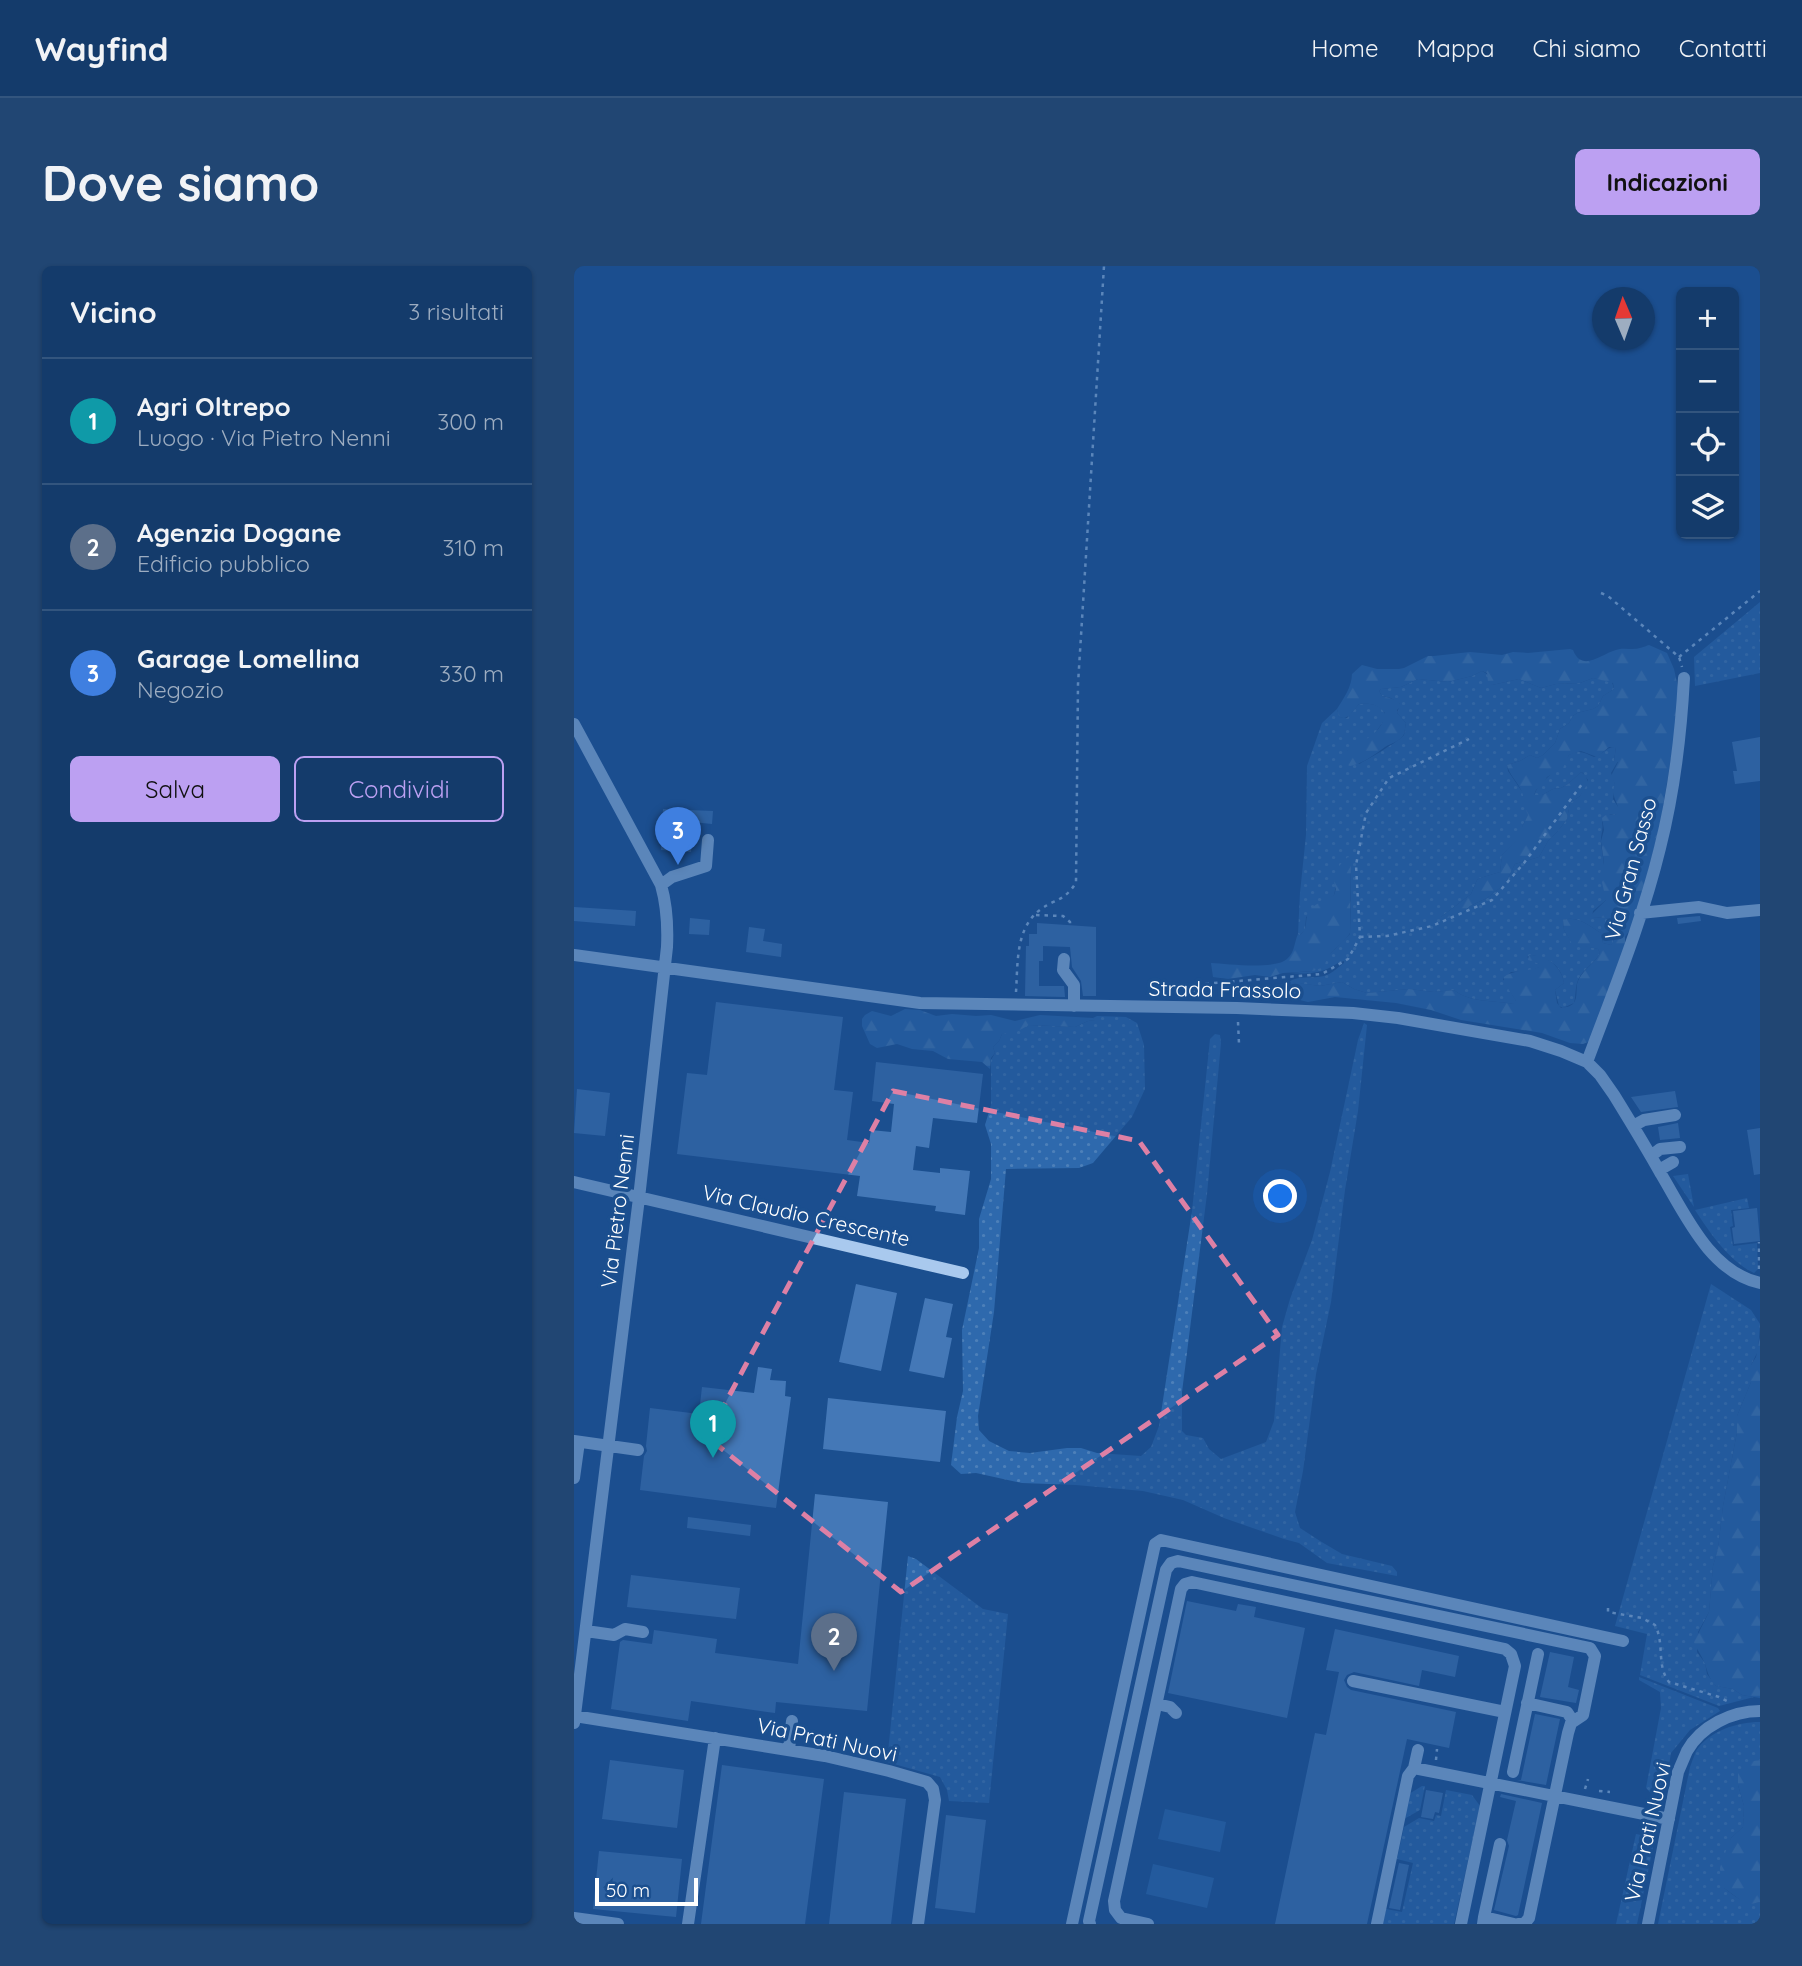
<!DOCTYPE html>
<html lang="it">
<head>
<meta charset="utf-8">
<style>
	body { margin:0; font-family:Quicksand,sans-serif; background:#214673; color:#f1f3f6 }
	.controls { position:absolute; right:21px; top:21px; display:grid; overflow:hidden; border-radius:10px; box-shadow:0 2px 5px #0004 }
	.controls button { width:63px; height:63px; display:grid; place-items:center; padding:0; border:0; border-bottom:2px solid #33557e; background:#143b6b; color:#f1f3f6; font:35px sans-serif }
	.compass { position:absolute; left:1018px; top:21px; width:63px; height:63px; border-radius:50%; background:#143b6b; box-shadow:0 2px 5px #0004; rotate:358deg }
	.scale { position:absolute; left:21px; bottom:18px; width:103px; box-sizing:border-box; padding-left:7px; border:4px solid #fff; border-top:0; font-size:19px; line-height:24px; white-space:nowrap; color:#fff; -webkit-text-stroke:5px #1b4f8f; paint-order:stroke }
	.you { position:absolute; left:707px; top:931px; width:24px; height:24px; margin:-18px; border:5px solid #fff; border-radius:50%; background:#1a73e8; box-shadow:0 0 0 10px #1a73e833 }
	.badge { display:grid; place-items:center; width:46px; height:46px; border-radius:50%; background:#bca0f2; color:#fff; font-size:23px; font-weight:700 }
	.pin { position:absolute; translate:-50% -58px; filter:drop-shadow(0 2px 4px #0008) }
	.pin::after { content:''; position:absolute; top:37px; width:24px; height:21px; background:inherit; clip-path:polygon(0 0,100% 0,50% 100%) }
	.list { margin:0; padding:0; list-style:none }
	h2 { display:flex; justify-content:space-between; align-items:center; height:91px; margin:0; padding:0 28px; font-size:30px }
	h2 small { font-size:23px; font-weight:400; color:#9dadc1 }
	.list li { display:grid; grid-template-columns:46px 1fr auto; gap:21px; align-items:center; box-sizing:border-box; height:126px; padding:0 28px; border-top:2px solid #33557e }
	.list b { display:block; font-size:26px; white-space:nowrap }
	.list p { margin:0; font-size:23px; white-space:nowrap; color:#9dadc1 }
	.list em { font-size:23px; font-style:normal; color:#9dadc1 }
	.actions { display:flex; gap:14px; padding:21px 28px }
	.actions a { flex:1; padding:16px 0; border:2px solid #bca0f2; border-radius:10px; text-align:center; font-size:24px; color:#bca0f2 }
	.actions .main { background:#bca0f2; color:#111 }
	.icon { flex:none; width:38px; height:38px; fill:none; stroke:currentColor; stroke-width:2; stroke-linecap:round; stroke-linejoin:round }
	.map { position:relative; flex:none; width:1186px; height:1658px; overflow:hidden; border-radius:10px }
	header { display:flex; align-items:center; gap:42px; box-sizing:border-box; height:98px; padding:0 35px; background:#143b6b; border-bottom:2px solid #33557e }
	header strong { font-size:33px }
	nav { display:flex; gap:38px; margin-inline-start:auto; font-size:24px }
	.intro { display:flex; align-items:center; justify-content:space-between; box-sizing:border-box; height:168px; padding:0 42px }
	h1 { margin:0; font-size:49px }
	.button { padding:18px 32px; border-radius:10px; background:#bca0f2; color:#111; font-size:24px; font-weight:700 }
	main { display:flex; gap:42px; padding:0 42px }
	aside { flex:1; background:#143b6b; border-radius:10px; box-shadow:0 2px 5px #0004 }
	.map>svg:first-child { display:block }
</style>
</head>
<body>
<header>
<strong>Wayfind</strong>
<nav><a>Home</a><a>Mappa</a><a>Chi siamo</a><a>Contatti</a></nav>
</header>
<div class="intro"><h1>Dove siamo</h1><a class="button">Indicazioni</a></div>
<main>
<aside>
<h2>Vicino<small>3 risultati</small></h2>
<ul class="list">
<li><span class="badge" style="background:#0f9aa8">1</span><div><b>Agri Oltrepo</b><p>Luogo · Via Pietro Nenni</p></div><em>300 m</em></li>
<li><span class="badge" style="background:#5c6f8a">2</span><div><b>Agenzia Dogane</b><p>Edificio pubblico</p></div><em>310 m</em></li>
<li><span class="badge" style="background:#3f7fe0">3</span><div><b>Garage Lomellina</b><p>Negozio</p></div><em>330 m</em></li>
</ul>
<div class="actions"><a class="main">Salva</a><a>Condividi</a></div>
</aside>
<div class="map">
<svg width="1186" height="1658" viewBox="0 0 1186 1658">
	<defs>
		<pattern id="grass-dots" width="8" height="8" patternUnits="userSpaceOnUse" patternTransform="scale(1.75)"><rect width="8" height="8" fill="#2e69ad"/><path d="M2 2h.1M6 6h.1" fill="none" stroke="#4d80b9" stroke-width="1.8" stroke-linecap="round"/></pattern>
		<pattern id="forest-firs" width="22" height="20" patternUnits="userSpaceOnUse" patternTransform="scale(1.75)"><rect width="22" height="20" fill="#2e69ad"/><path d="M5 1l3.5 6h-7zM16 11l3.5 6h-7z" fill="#4d80b9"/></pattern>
	</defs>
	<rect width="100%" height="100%" fill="#1b4f8f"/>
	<!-- grass -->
	<path fill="url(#grass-dots)" d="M1186,336v71l-65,13 -1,-29z
		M908,405l5,3 5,11 27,-6 22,9 15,-4 24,-1 13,-5 19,4 2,7 -11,7 -5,10 -5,3 -16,4 -4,3 -4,7 -9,6 -5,14 -12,12 -6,3 -7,-3 -10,6 -13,4 1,6 15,22 5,22 -6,12v8l-20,20 -2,17 -20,6 -3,2 -6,14 -30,23 23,-5 6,-6 17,-8 18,-14 10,-20 24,-7 9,-16 10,-10 9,-12 3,-16 10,-7 8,-16 -5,-7 -2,-1 -13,12 -7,4 -8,1 -11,6h-8c7,-18 26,-23 35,-40 10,-6 16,-2 25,2 8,-2 13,-11 22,-10l-2,14h4l-7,12 4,11 -2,15 7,11 -1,3 -4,2 -5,-1 -8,8c2,8 -2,13 -1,22 3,18 5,37 5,56l-13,11 -1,6 14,1 9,4 -2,5v16l-2,2 -8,-2 -2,-10c-12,-7 -23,-18 -38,-13l1,10 8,13 26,6 2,4c-5,10 -17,16 -22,27 -3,7 -2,16 -4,23l-11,5 -4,-2 -4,-16 9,-7c-3,-18 -15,-25 -33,-28l-4,2 12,7 1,3 -11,4 -18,1 -8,7 13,22v2l-3,1c-20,-4 -43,-1 -59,-14l-20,2 -25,-3 -42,4 -13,-4 -12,-7 -22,4 -31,-4c9,-7 24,-3 35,-6 8,-2 13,-8 20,-13v-2c-7,2 -11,5 -17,8 -11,5 -25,5 -37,4l23,-2 37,-37c1,-26 1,-51 1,-76l-15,28 -2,9 -28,22 -1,13 -6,6 -1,-2 2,-41 6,-58 1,-69 15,-43 15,-14 2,8 8,1 12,-14c11,-1 23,0 27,12l-1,3 -12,17 -26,15 12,13c8,-4 42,-24 45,-29 1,-3 1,-9 2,-12l-9,-10 3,-9 -9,-6 -9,-2 -3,-5 2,-2 20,-2 17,-8 30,3 24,-6z
		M523,750l29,1 11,6 7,22 1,44 -13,28 -39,46 -14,5 -73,1 -12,143 -16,104 1,14 10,11 20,10 21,2 37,-5h14l16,5 44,3 10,-9 8,-21 33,-215 18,-172 5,-5 5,1 1,8 -14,151 -25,198v39l4,4 17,3 6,11 12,10 45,-17 8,-21 8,-94 8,-28 22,-59 18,-68 28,-132 6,-17 3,2 -9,86 -13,79 -14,112 -15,72 -13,97 -8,41 5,16 20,13 22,13 50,12 5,6v4l-70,-13 -28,-20 -15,-4 -60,-21 -41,-18 -40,-9 -67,-6 -54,-2 -46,-10 -15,1 -10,-9 6,-48 6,-26 -1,-61 17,-82v-29l12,-40v-35l-6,-19 6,-20v-45l4,-7 -2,-6 6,-6 3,-7 27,-9 46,2 13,-6 7,-1 -2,-2z
		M1114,908l6,33 -21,-31z
		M1173,932l2,10 -18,2 2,16 -3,1 3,19 24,-3 1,26 -4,4c-25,-12 -44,-40 -59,-63z
		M1137,1018l40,26 9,14 -2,27 -7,14v17l-14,34v16l-14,74 -5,43 -5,17 -4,46 -11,20 -1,20 8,11 2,11 9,12 17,3 9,6 12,2 -35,9 -79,-31 7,-41 -32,-8z
		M334,1290l8,3 67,50 25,5 -19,189 -40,-2 -2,-11 -7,-13 -53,-15z
		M1065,1411l79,31 2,3 -30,19 -19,23 -9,53 -10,-3 1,-8 -7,-7 15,-80 -1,-16 -21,-12z
		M1186,1456v38l-12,3 -10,22 6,21 -1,21 -12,11 -2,8 -5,42c12,9 21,18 36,14v22h-102l32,-157c2,-5 4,-11 6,-16 13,-20 41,-29 64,-29z
		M848,1520h3l-5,24 -16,9 5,-25z
		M872,1524l26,5 8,11 -26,118h-71l3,-15 16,3 11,-49 -16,-4 7,-32 15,-9 15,3 2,-6 5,1z
		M1062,1568l19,4 -18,86h-21z"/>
	<!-- forest -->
	<path fill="url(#forest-firs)" d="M1075,379l18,8 7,16 5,23 -2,29 -17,104 -25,97 -10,15v11l-34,93 -8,3 -13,-1 -28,-10 -81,-13 -30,-10 -35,-7 -61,-6 -27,5 -20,-5 -28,2 -18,-6 7,-4 20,-2 23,-5 28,4 22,-4 12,7 13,4 42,-4 25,3 20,-2c16,13 39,10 59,14l3,-3 -12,-19v-5c10,-8 24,-5 35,-10v-3l-11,-4 1,-5c17,-1 33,12 35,28l-9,7 2,13 4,5c5,-1 11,-1 14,-7 3,-7 0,-16 4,-22 5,-10 16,-16 21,-26l-2,-4 -26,-5 -8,-14 -1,-10c15,-5 26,6 38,13l2,10 8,2c5,-5 2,-16 4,-23l-9,-4 -14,-1v-3l14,-14 -6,-27 4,-10 -3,-22 3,-11 -2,-12 5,-4 8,1 4,-3c-1,-11 -9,-16 -4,-28l-4,-8 7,-14 -4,-1 2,-14h-7l-12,10 -16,-6 -12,4 -6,13 -16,9 -5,8 -6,5 -2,5h8l11,-6 8,-1 7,-4 13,-12 5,4 2,7 -8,13 -10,7 -3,16 -9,12 -10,10 -9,16 -24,7 -10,20 -18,14 -17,8 -6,6 -24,9 1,-4 30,-23 6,-14 3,-2 20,-6 2,-17 19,-20 1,-8 6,-12c-4,-9 -3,-15 -6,-23 -4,-10 -13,-17 -15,-27l13,-4 10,-6 7,3 6,-3 12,-12 5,-14 9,-6 4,-7 4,-3 16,-4 5,-3 5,-10 11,-7 -1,-6 -20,-5 -13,5 -24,1 -15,4 -22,-9 -27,6 -4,-3 -1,-9 -5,-2 -10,5 -24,6 -30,-3 -17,8 -20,2 -2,2 3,5c7,2 16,3 19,10l-4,4v3l9,10c-1,3 -1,9 -2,11 -4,8 -13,9 -19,13 -11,8 -21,16 -35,19l-7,-3 -4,-5c15,-17 43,-19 46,-45 -7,-9 -15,-10 -26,-9l-10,12 -5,2 -5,-1 -2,-8c6,-10 15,-22 15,-35l10,-9 15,4h22l5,-1 24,-12h6l36,-4 32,3 11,-3 15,1 42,-4 3,1c9,23 28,4 43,0 5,-2 11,-1 17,-1 5,0 11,-2 16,-4z
		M774,591l3,1v2l-1,73c-10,15 -20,15 -26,34l-11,4 -30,2 -13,4 -15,-2 -27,4 -15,-2 -2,-14c16,1 64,7 76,-4 8,-7 7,-16 11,-25l2,1c10,-8 3,-16 10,-25 5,-7 17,-10 24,-15l2,-6c-5,-12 2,-24 12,-32z
		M331,743l15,1 16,6 16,-2 24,2 15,-1 24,6 25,-6 53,3 3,2 -8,1 -13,6 -46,-2 -13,7 -14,2 -3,7 -6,6 2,6 -4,5 -1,11 -8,-7 -34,-3 -15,-8 -21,-2 -15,-5 -20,4 -7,-4 -8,-18v-7l3,-4 7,-4 19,5z
		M1186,1071v361l-18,-3 -9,-6 -17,-3c-7,-7 -8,-13 -11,-22 -3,-8 -8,-14 -11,-22l15,-30 4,-46 5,-17 5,-43 14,-74v-16l14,-34v-17l5,-8z
		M1186,1494v142l-9,2 -8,-2 -19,-14 -3,-5 -1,-15 2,-7 9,-23 12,-11 1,-21 -6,-21v-13l10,-10z"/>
	<!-- park -->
	<path fill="#2e69ad" d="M591,1543l61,13 -6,30 -62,-13z
		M579,1598l61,14 -7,30 -61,-14z"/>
	<!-- building -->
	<path fill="#4478b7" d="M1186,471v44l-25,3 -2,-13h4l-5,-29z
		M89,543l50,2 -1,13 -19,-2 -2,30 -30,-2z
		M0,641l62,4 -1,15 -61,-5z
		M1126,650l1,5 -23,3 -1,-6z
		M116,652l20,2 -1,15 -20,-1z
		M463,657l59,4v69h-13l-2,-15 -9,-14 -2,-20 -27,-1v15h-4v25h25l1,11 -40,-1 1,-50h3v-12h8z
		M175,661l16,2 -2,12 19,3 -1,13 -35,-5z
		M142,736l127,15 -9,73 19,2 -6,48 22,3 2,-13 20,2 3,-28 -22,-3 4,-39 107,12 -6,49 -44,-5 -4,30 -13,-2 -3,24 27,3v-5l30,3 -5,44 -30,-4 1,-5 -79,-10 3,-20 -183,-22 10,-81 20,2z
		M3,823l33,4 -5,43 -31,-3z
		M1101,825l3,16 -37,5 -10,-15z
		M1104,857l2,15 -20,2 -2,-13z
		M1186,862v46l-6,1 -7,-45z
		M1183,942l3,33 -26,3 -2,-16 3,-1 -2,-16z
		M282,1018l41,9 -16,78 -42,-9z
		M351,1032l28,6 -7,33 6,1 -8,40 -35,-7z
		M184,1101l14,2 -2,11 16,1 -1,15 6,1 -15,111 -136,-18 4,-34 3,-5 -1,-5 4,-38 49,6 3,-27 52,6z
		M254,1132l118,13 -6,51 -117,-13z
		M241,1228l73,8 -21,209 -91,-9 -1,11 -84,-12 -3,20 -77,-12 9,-67 3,-2 29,4 2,-14 63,9 -2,14 83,11z
		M114,1251l63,8 -1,11 -63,-8z
		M57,1309l109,13 -4,31 -109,-12z
		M613,1335l49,10 2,-7 18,3 -2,10 51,11 -18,90 -119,-25z
		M761,1363l124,27 -4,21 -33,-7 -3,16 -65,-14 -7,3 -3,5 3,7 4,3 105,22 -7,36 -42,-9 -40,185h-92l40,-191 11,2 13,-63 -13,-2z
		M976,1386l24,5 -6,30 11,3 -3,13 -36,-6z
		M961,1448l25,5 -14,66 -29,-5h4z
		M36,1494l74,10 -7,58 -75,-9z
		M148,1499l102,14 -19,145h-104z
		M852,1524l17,3 -4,20 -4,-1 -2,7 -12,-2z
		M270,1526l62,7 -15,125h-62z
		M927,1528l41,9 -24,112 -2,1 -22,-6 15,-64 -2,-6 9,-39 -16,-4z
		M372,1549l40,5 -11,93 -40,-5z
		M25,1585l83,8 -6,58 -83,-8z
		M825,1597l10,2 -9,45 -11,-2z"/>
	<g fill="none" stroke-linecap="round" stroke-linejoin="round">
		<!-- path -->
		<path stroke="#a9c9ee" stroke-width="2.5" stroke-dasharray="3.5 5" stroke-linecap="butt" d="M1027,327l7,3 71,61 3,10
			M1105,391l81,-66
			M462,649l27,1 7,6v6
			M786,671l27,-1 45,-10 60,-26 32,-37 58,-79
			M442,726c2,-29 -1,-64 25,-83 16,-11 22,-7 35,-26l2,-199 26,-418
			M618,727l10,-9 120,-10 26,-15 12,-22 -4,-72 10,-52 23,-35 80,-39
			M664,756l1,22
			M1185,1003v-27
			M1034,1342v4l34,6 13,7c10,19 1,40 14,57l50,15 10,5
			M862,1494l1,-11
			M1011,1523l3,-10
			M1025,1525l11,1"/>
		<!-- minor -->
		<path stroke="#a9c9ee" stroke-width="12" d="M0,458l87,161c6,21 7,40 6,62l-28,251 -65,525
			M87,619l11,-8 34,-11 2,-26
			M1066,647l59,-6 28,6 33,-3
			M0,689l346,48 317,5 116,5 45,5 132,23 31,10 26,11 13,13 14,20c16,26 32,52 47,79 24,40 49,98 99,109
			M490,693l-1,11 11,15v21
			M1013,796c26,-70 55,-140 73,-214 14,-55 21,-113 24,-170
			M1059,860l11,-6 31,-5
			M1077,890l9,-7 20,-2
			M1085,904l14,-8
			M0,916l389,91
			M0,1175l64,9
			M0,1212l5,-36
			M12,1365l28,4 11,-6 18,3
			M779,1415l152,31
			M953,1437l40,9 6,9
			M583,1438l13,3 6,6
			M0,1450l251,40 64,15 38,11 6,7 2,11 -17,124
			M215,1484l3,-29
			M840,1502l255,51
			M939,1506l25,-118
			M910,1651l16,-73
			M0,1652l44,6
			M114,1658l27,-186
			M498,1658l83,-380 6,-4 462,101
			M516,1658l-1,-3 77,-351 5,-7 7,-2 412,87 5,8 -12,59 -12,8 -3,10 -39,185 -5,6h-6
			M574,1658l-27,-6 -6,-8 -1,-9 67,-312 4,-5 7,-2 313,67 6,5 4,12 -54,258
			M803,1658l31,-148 6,-8 4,-18
			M909,1658l1,-7 30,7
			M1074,1658l30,-152c3,-7 6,-14 9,-21 14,-25 45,-40 73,-40"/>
	</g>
	<!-- marked area -->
	<path d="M0 0H1186V1658H0ZM319,825l246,50 139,194 -377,257 -194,-155z" fill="#1b4f8f" fill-opacity=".55" fill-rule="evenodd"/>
	<path fill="none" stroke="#dd80a5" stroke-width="5" stroke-dasharray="14 9" stroke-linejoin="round" d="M319,825l246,50 139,194 -377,257 -194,-155z"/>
	<g text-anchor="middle" stroke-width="7" stroke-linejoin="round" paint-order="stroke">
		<!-- street labels -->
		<g font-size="21" fill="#fff" stroke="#1b4f8f">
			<text transform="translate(1057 603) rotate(-75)" y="7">Via Gran Sasso</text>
			<text transform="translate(651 724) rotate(1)" y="7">Strada Frassolo</text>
			<text transform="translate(44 945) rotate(-83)" y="7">Via Pietro Nenni</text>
			<text transform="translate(232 950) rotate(13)" y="7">Via Claudio Crescente</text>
			<text transform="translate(253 1474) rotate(12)" y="7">Via Prati Nuovi</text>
			<text transform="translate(1074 1566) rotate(-77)" y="7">Via Prati Nuovi</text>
		</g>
	</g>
</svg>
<div class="controls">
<button>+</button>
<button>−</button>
<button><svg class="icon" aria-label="locate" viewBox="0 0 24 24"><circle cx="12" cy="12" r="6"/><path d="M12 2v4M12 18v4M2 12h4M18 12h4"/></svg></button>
<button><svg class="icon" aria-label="layers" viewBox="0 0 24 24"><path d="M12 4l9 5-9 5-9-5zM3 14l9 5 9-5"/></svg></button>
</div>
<svg class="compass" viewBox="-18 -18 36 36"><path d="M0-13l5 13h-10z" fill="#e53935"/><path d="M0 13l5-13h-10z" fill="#9dadc1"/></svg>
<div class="scale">50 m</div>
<div class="you"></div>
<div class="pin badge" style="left:139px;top:1192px;background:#0f9aa8">1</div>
<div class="pin badge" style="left:260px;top:1405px;background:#5c6f8a">2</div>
<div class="pin badge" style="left:104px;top:599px;background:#3f7fe0">3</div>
</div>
</main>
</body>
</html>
